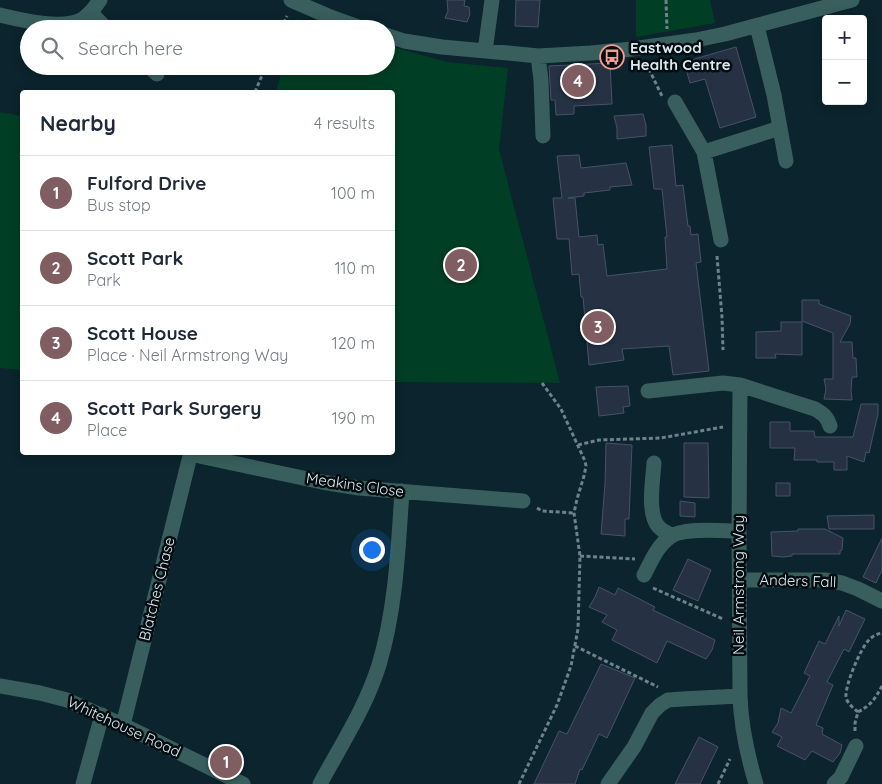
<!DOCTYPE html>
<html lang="en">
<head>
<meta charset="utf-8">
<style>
	body { margin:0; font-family:Quicksand,sans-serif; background:#f2f2f3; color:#1f2937 }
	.controls { position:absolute; right:15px; top:15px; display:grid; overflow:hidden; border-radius:5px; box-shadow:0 2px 12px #0003 }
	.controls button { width:45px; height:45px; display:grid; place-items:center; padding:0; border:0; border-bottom:1px solid #e0e1e3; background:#fff; color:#1f2937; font:25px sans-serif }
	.you { position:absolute; left:371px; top:549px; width:18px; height:18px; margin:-12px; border:4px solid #fff; border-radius:50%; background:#1a73e8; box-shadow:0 0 0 8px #1a73e833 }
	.badge { display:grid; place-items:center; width:32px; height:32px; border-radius:50%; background:#7f5d60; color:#fff; font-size:16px; font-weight:700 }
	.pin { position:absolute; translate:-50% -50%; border:2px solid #fff; box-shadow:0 1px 5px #0006 }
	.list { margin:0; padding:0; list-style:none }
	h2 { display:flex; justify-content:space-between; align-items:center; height:65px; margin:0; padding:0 20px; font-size:21px }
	h2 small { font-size:16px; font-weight:400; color:#747a83 }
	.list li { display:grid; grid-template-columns:32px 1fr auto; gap:15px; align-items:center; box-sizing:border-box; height:75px; padding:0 20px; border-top:1px solid #e0e1e3 }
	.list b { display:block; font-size:19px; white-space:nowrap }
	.list p { margin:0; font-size:16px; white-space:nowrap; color:#747a83 }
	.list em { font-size:16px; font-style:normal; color:#747a83 }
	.icon { flex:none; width:28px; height:28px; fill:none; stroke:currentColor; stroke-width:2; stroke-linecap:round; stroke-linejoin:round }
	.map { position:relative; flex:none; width:882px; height:784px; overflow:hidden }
	.search { position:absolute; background:#fff; box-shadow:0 2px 12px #0003; left:20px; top:20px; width:375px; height:55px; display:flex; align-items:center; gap:12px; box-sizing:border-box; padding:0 18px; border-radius:28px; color:#747a83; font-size:19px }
	.panel { position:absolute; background:#fff; box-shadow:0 2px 12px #0003; left:20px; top:90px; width:375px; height:365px; border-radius:5px }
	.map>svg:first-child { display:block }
</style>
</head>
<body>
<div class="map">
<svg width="882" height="784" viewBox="0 0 882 784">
	<rect width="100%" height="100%" fill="#0b242d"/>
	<!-- green -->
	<path fill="#003e25" d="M636,0h74l5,23 -79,14z
		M297,19l33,10h-36z
		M386,45l61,17 61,6 -9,81 61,234 -167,-1 -1,-290h-116l7,-26h103z
		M0,112l22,4v254l-22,-2z"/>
	<!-- building -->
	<path fill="#263243" stroke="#465366" d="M447,0h18l-1,6 5,1 1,7 -3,8 -22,-4 3,-7z
		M516,0h24l-2,27 -23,-1z
		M736,47l20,70 -36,11 -15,-49 -15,4 -6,-21z
		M610,63l2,41 -38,2v8l-18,1 -1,-15h-4l-2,-34z
		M643,114l3,11v11l-29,3v-11l-3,-12z
		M672,145l4,41 7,-1 5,41h2l1,9 7,-1 3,28 -5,1 13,108 -36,4 -4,-29 -47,3 2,11 -35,5 -6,-68h-2l-2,-23 -7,1 -3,-36h-12l-4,-41h9l-5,-42 22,-1 2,13 45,-5 6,22 -22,2v3l-26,3v3l-16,2h7l4,39 18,-2 1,10 5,-1 4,32 60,-7 -2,-32h2l-5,-48h-8l-5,-42z
		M802,300h17v4l32,12 -1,8 -10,18h12l1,16h3l1,19h-5l-1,13 1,10 -28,-1 2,-10 -2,-10h9v-46l-31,-12z
		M781,322h21v33l-27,-1 1,4h-20v-26l25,-1z
		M628,386l2,20 -7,1 1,6 -25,3 -3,-29z
		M861,404h17v10l-9,39 -3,-1 -2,10 -17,-6v14h-13v-8h-17v-2h-23l1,-12h-25v-26h20v9h24l1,6h38z
		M606,443l26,2 -3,74h-4v17l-24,-2 4,-50z
		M684,443h24l1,55 -25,-1z
		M776,483h14v13h-14z
		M680,501l15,2v14l-15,-1z
		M874,515v14h-45l-2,-13z
		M798,529h27l18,9 -1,12 -2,1v3h-48v2l-9,1 -11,-1 -1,-24 27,-1z
		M882,538v32l-6,13 -13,-6z
		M688,559l23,11 -13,31 -25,-11z
		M599,587l16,8 3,-7 37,19 -2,3 62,30 -3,10 -6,9 -39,-18 -10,22 -45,-23 5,-10 -15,-8 5,-7 -18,-8 6,-10z
		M846,610l19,9 -16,33 -5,-3 -17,33 6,3 -17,40 7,3 -1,6 20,11 -2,8 -7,9 -21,-11 -7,9 -28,-14 5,-9 -10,-5 6,-9 3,-15 10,5 19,-37 -6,-3 15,-32 6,3 14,-28v10z
		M601,664l34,14 -28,60 -8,-4 -17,36 -2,-1 -5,15h-41l25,-53 8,3z
		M699,737l19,10 -18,37h-25z"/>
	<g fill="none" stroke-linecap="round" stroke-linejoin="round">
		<!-- path -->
		<path stroke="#6e828a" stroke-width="3" stroke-dasharray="4 2.5" stroke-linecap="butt" d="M666,0l1,29
			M281,29l6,-13
			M646,63l16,33
			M255,92l11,-26
			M717,256l5,61 1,33
			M578,445l21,-5 62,-2 62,-11
			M537,508l5,3 32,2
			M580,556l55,3
			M653,588l70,31
			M575,646l83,41
			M858,712c13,-7 17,-13 24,-26
			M855,731v-8l3,-11c-5,-4 -11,-9 -12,-15 -1,-12 14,-47 22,-56 4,-5 9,-7 14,-8
			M519,784l38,-79 14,-39 7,-37 2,-73 -6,-43 3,-14 7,-23 2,-10 -1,-5 -24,-52 -19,-26
			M718,784l12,-25"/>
		<!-- minor -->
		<path stroke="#385f5d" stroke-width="15" d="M291,0l37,16 36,13
			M91,13l16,16
			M0,15c21,5 62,15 81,5 9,-5 13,-12 19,-20
			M757,26l17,69 12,66
			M386,35l18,6 38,6 66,6 30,3 53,-3 41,-4 64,-9 29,-6 127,-34
			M485,51l7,-51
			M538,56l3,24 2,56
			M148,66l9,8
			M675,102l29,50 17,88
			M704,152l76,-24
			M740,385l-1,146 1,165c1,31 7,58 16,88
			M648,391l75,-8 17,2 75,24c8,5 12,7 15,17
			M190,454l132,28 37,6 164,13
			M654,463c-1,16 -7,50 4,63 3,4 9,7 13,9
			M644,575c7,-13 13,-29 26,-38 13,-10 52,-6 69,-6
			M740,580h85l17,3 16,6 24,12
			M0,686l40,7 27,7 56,25 120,59
			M123,725l68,-273
			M83,784l19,-69
			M320,784c21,-39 46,-77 59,-119 17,-57 19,-115 23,-174
			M608,784l26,-37 18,-34 8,-8 8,-5 14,-1 58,-3
			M834,784l7,-7 15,-31"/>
	</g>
	<!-- icons -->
	<defs>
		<g id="bus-ring" transform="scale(1.25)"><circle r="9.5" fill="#030c10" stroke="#f59c93" stroke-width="1.5"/><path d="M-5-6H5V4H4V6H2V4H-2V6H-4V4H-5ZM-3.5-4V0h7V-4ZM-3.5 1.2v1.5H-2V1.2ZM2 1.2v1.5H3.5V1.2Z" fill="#f59c93"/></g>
	</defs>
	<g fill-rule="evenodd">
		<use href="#bus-ring" x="612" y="57"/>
	</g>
	<g text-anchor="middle" stroke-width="5" stroke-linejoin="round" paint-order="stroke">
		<!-- poi labels -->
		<g font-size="15" font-weight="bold" fill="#dbeaf0" stroke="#030c10" text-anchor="start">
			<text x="630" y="53">Eastwood<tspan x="630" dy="17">Health Centre</tspan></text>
		</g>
		<!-- street labels -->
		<g font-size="15" fill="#dbeaf0" stroke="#030c10">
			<text transform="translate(355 485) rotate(8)" y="5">Meakins Close</text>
			<text transform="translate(798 581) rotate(2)" y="5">Anders Fall</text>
			<text transform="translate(739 585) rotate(-90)" y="5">Neil Armstrong Way</text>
			<text transform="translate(157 589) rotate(-76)" y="5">Blatches Chase</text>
			<text transform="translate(124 727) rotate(25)" y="5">Whitehouse Road</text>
		</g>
	</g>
</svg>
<div class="controls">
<button>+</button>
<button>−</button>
</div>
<div class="you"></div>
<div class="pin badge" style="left:226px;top:762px">1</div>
<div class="pin badge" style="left:461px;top:265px">2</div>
<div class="pin badge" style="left:598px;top:327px">3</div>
<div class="pin badge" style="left:578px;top:81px">4</div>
<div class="search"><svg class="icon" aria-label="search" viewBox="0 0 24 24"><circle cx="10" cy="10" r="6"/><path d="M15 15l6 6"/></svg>Search here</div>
<section class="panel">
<h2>Nearby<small>4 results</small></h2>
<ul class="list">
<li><span class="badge">1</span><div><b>Fulford Drive</b><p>Bus stop</p></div><em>100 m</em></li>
<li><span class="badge">2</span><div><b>Scott Park</b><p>Park</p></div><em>110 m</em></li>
<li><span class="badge">3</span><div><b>Scott House</b><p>Place · Neil Armstrong Way</p></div><em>120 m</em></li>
<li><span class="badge">4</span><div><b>Scott Park Surgery</b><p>Place</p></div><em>190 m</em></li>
</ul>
</section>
</div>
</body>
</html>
